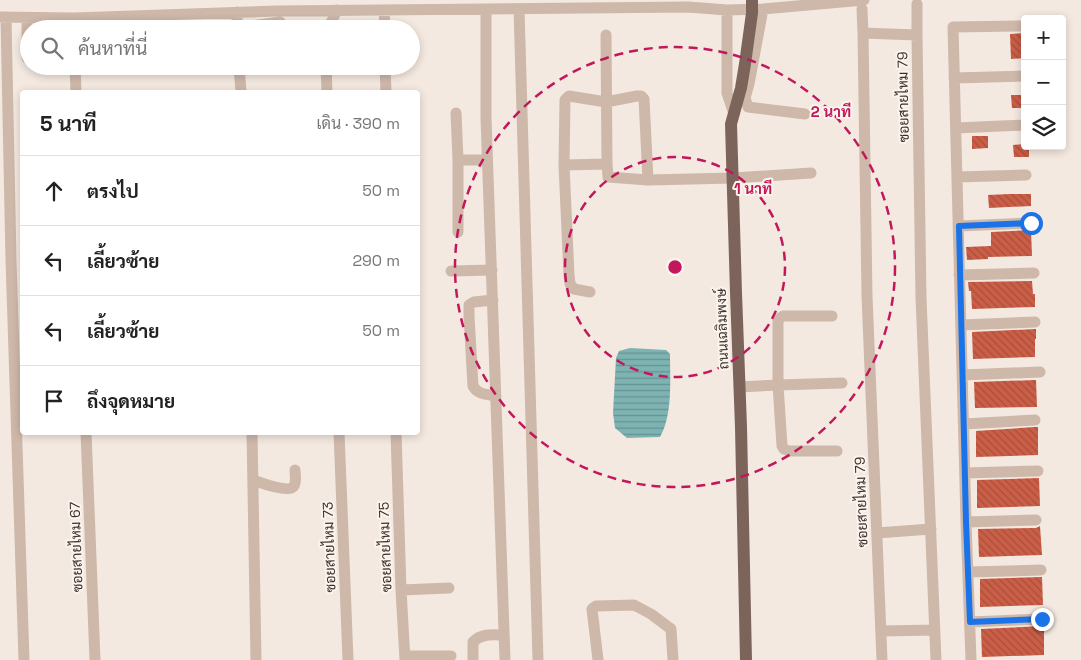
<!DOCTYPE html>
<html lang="th">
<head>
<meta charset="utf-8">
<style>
	body { margin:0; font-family:"Space Grotesk",Sarabun,sans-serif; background:#f6f6f6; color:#222 }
	.controls { position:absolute; right:15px; top:15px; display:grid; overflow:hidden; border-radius:5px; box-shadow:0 2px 8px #0003 }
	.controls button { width:45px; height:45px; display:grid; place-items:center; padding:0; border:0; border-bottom:1px solid #e0e0e0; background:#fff; color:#222; font:25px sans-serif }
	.stop { position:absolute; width:15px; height:15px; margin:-11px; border:4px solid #1a73e8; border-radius:50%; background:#fff }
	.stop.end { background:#1a73e8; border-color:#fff; box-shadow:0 1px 5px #0008 }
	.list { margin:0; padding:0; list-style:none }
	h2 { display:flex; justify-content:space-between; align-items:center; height:65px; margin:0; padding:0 20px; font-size:21px }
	h2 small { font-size:16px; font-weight:400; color:#767676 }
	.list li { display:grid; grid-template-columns:32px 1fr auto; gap:15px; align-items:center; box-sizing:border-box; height:70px; padding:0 20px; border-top:1px solid #e0e0e0 }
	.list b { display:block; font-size:19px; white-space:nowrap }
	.list em { font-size:16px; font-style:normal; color:#767676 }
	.icon { flex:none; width:28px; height:28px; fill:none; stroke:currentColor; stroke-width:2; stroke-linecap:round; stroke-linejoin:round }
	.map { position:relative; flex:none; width:1081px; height:660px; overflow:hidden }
	.search { position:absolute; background:#fff; box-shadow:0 2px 8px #0003; left:20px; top:20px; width:400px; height:55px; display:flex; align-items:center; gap:12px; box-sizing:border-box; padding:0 18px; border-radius:28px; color:#767676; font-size:19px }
	.panel { position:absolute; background:#fff; box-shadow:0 2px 8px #0003; left:20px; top:90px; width:400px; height:345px; border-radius:5px }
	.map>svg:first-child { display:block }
</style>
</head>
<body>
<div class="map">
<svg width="1081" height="660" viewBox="0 0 1081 660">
	<defs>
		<pattern id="water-rules" width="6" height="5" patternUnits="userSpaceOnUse" patternTransform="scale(1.25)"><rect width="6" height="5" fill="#7db3b2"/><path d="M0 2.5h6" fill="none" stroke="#689291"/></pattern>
		<pattern id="building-back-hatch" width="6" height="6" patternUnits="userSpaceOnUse" patternTransform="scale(1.25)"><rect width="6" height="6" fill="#cb5e47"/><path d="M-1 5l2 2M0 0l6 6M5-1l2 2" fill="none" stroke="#a64e3b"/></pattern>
	</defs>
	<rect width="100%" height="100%" fill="#f4e9e0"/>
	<!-- water -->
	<path fill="url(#water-rules)" d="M630,348l36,2 4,4c0,25 3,61 -10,83l-33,1 -12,-10 -2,-15 3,-55 3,-7z"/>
	<!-- building -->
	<path fill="url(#building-back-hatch)" d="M1025,33v25l-14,1 -1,-25z
		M1011,95h14v13h-13z
		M972,136h16v12l-16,1z
		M1025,144v2h4v11h-15l-1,-12z
		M1010,194h21v12l-42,2 -1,-13z
		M1031,230l1,26 -44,1v2l-21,1 -1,-13 25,-1v-14z
		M1032,281l1,13h2v13l-63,2 -1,-18h-2l-1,-9z
		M1036,329v10h-1v18l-62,2 -1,-27z
		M1036,380l1,27 -62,1 -1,-26z
		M1035,427h3v28l-62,2v-26z
		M1039,478l1,28 -63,2v-28z
		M1040,526l2,29 -63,2 -1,-28 58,-1z
		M1042,577l1,28 -63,2v-28z
		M1044,626v29l-62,2 -1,-28z"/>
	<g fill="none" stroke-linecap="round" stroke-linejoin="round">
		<!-- minor -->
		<path stroke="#ceb8aa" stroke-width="11" d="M917,4v31
			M486,9v109l19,542
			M519,9l19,651
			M763,9l-14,75 -4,14 3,9 57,7
			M862,9l1,24
			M384,10l1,19
			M727,10v83l7,21
			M237,12v17
			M0,17l74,1 203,-7 411,-4 39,3 36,-1 101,-9
			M6,17l5,243 13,400
			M248,29v-2l3,-1 29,-4
			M328,29l9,-19
			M606,35l1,129
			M27,58v-40
			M75,66l1,26
			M239,66l2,26
			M326,66l1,26
			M385,66l1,26
			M954,78l71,-2
			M456,113l2,47v72
			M956,128l69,-3
			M458,160h29
			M564,165l43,-1 1,13 40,3 85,-2 78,-5
			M957,177l69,-2
			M959,226l72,-3
			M451,271l41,-1
			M959,275l75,-2
			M590,292l-16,-3 -4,-5 -1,-9 -5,-110 1,-65 4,-4 37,6 31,-6h4l3,3 4,81
			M493,300l-19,2 -5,3v11l4,70c5,9 14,8 23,10
			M832,316h-49l-3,2 -2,3v64l4,61 2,3 5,2h48
			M961,325l74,-3
			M962,375l78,-3
			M739,387l39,-2 64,-2
			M964,424l71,-4
			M86,432l9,228
			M252,432l4,228
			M339,432l9,228
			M396,432l5,158 4,70
			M965,473l73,-2
			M253,480c8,3 35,13 40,7 4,-4 2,-12 2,-17
			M966,522l70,-2
			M877,533l54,-4
			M968,572l73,-2
			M401,590l48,-2
			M970,622l72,-3
			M881,631l54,-1
			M405,656h46
			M473,660v-18c9,-9 19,-7 31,-7
			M598,660l-6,-51 4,-3 38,-1 17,9 20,15 2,31
			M882,660l-15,-364 -4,-263 54,2 4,263 15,362
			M971,660l-5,-138 -13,-495 71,-1"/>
		<!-- major -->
		<path stroke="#7d645b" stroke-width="12" d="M746,660l-5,-233 -5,-134 -5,-169 10,-36 4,-24 7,-51v-13"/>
	</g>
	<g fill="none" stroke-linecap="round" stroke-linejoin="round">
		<!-- route -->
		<path stroke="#1a73e8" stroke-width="6" d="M1031,223l-72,3 7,296 4,100 72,-3"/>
	</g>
	<!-- distance rings -->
	<g fill="none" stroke="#c2185b" stroke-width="2.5" stroke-dasharray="9 6">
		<circle cx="675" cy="267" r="110"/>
		<circle cx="675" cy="267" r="220"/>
	</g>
	<g text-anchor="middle" stroke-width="4" stroke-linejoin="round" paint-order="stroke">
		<!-- street labels -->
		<g font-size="14" fill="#3b2e2a" stroke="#fbf4ed">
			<text transform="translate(903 97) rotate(-91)" y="5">ซอยสายไหม 79</text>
			<text transform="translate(722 329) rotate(-92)" y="5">ถนนเฉลิมพงษ์</text>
			<text transform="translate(861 502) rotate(-92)" y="5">ซอยสายไหม 79</text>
			<text transform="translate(76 547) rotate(-92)" y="5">ซอยสายไหม 67</text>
			<text transform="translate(329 547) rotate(-92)" y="5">ซอยสายไหม 73</text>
			<text transform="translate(385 547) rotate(-92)" y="5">ซอยสายไหม 75</text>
		</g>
	</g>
	<circle cx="675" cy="267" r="8" fill="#c2185b" stroke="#fbf4ed" stroke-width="2.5"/>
	<g font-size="15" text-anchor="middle" font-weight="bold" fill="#c2185b" stroke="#fbf4ed" stroke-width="4" stroke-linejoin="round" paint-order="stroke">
		<text x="831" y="117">2 นาที</text>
		<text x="753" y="194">1 นาที</text>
	</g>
</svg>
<div class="controls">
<button>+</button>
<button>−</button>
<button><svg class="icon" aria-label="layers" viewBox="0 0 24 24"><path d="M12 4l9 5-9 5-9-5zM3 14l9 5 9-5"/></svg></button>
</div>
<div class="stop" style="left:1031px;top:223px"></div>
<div class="stop end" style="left:1042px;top:619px"></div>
<div class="search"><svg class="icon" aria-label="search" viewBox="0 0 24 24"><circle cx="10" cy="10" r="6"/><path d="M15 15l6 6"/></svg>ค้นหาที่นี่</div>
<section class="panel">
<h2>5 นาที<small>เดิน · 390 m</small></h2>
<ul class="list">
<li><svg class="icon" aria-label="ahead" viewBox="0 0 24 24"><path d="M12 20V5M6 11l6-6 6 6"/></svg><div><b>ตรงไป</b></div><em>50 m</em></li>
<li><svg class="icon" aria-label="left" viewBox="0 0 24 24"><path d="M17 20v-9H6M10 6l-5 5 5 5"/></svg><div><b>เลี้ยวซ้าย</b></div><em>290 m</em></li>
<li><svg class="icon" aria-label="left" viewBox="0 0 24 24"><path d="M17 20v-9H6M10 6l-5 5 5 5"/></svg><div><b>เลี้ยวซ้าย</b></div><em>50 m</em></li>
<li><svg class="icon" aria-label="arrive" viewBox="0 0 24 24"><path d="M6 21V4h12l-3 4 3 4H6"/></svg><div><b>ถึงจุดหมาย</b></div></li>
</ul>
</section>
</div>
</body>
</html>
